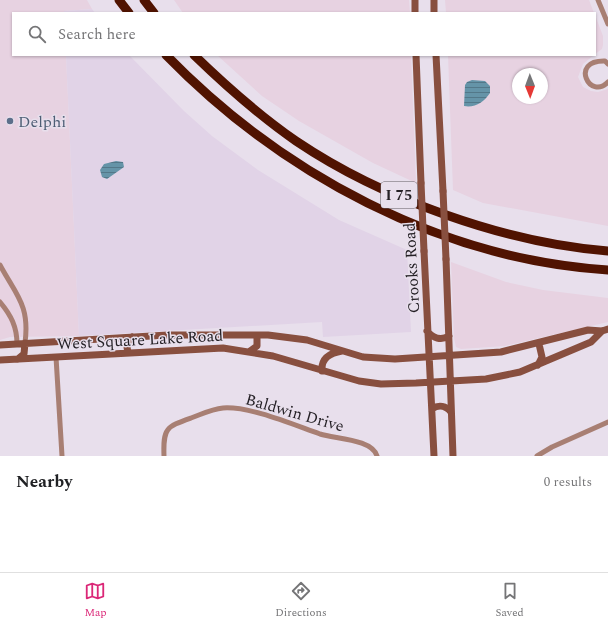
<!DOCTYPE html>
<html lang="en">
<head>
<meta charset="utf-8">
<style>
	body { margin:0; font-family:Spectral,serif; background:#f6f6f6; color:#202124 }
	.compass { position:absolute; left:512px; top:68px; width:36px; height:36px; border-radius:50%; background:#fff; box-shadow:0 1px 3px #0004; rotate:179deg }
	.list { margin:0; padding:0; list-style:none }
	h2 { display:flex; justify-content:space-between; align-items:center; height:52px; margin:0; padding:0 16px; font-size:17px }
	h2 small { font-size:13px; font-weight:400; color:#757577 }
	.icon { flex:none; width:22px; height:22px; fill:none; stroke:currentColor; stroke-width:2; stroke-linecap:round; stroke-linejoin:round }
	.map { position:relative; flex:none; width:608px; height:456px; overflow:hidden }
	.search { position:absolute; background:#fff; box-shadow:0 1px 3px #0004; left:12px; right:12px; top:12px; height:44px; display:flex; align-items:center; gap:10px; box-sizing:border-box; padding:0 14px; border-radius:0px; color:#757577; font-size:15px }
	.sheet { height:116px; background:#fff }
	nav { display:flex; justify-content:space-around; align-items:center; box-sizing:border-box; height:56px; border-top:1px solid #e0e0e0; background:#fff; font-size:11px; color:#757577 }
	nav a { display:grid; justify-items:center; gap:2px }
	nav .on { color:#db2777 }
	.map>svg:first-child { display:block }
</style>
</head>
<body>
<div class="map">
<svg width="608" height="456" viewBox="0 0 608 456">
	<defs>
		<pattern id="water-rules" width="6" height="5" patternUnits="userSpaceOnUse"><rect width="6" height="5" fill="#6594a8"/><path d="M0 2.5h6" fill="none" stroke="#537889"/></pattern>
	</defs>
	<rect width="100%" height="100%" fill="#e8dfec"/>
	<!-- commercial -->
	<path fill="#e7d2e1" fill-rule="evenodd" d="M0,0h87l5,9 -28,2v2h-51v42h53l13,281 -69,1 -10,3z
		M174,0h235l1,13h-227z
		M445,0h144l5,13h-148z
		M595,15l8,21v9l-1,4 -7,5z
		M217,55h194l5,128 -43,-20 -74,-42 -37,-25z
		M448,55h146l-11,9 -5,13 5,10 8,4 7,1 10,-3v137l-125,-23 -30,-13zM518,74h24v24h-24z
		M451,262l55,20 37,8 65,8v24l-103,24 -44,3 -5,-2 -2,-9z"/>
	<!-- built -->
	<path fill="#e1d3e7" d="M92,9l3,4h-31v-2z
		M66,55h63l55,56 28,25 46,34 81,50 68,30 4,82 -88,5 -1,-15 -243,14z"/>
	<!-- water -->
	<path fill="url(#water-rules)" d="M472,80l13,1 5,5v7c-6,9 -15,15 -26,13l1,-21 2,-3z
		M116,161l7,1 1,5 -17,12 -5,-2 -2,-7 4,-6z"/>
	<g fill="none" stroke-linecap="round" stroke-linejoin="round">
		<!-- minor -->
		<path stroke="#a87f73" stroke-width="5" d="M598,0l10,24
			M608,64l-3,-3c-36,-1 -15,40 3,21
			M0,265c16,30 30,40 25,78
			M0,302c11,13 17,25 17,42
			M56,357l6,99
			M164,456c-1,-28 2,-29 27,-38 11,-4 21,-9 32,-10 27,-2 71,17 97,26 16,5 52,5 57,22
			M537,456l15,-9 56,-25"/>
		<!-- secondary -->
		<path stroke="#884f3f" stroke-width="7" d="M415,0v13
			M434,0v13
			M416,55l5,128
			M436,55l7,136
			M424,251l10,205
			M446,259l7,197
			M427,331c6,7 14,10 22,5
			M0,345l168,-10h100l39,5 56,17 32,2 106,-7 87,-22 14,1 6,-2
			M250,351l7,-5v-11
			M129,353c-4,-6 -2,-11 3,-16
			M18,359l6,-5 1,-11
			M0,360l223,-12 50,8 86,25 22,3 35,-1 70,-4 34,-7 71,-30 11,-11
			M538,365l4,-8 -3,-13
			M322,371c-1,-13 8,-18 20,-20
			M432,409c7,-5 14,-3 19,3"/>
		<!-- motorway -->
		<path stroke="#501301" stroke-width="9" d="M119,0l10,13
			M144,0l10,13
			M166,55c116,119 274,204 442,215
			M194,55c32,31 66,61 102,86 86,58 209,102 312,110"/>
		<!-- secondary-bridge -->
		<path stroke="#884f3f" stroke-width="7" d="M421,183l3,68
			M443,191l3,68"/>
	</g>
	<!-- markers -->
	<circle fill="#5c6f8a" stroke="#e8dfec" stroke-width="1.5" cx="10" cy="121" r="4"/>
	<g text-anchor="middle" stroke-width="3" stroke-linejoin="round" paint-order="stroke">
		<!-- shield labels -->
		<rect fill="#e8dfec" stroke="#605a61" stroke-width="1" x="381" y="182" width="36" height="26" rx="3"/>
		<g font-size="15" font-weight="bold" fill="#252126">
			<text x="399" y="200">I 75</text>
		</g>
		<!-- service labels -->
		<g font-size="16" fill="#4e5e75" stroke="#e8dfec" text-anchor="start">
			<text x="18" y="127">Delphi</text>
		</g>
		<!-- street labels -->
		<g font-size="16" fill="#252126" stroke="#e8dfec">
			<text transform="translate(411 268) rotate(-93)" y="6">Crooks Road</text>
			<text transform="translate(140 339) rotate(-3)" y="6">West Square Lake Road</text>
			<text transform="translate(295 412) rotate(16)" y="6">Baldwin Drive</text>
		</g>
	</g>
</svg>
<svg class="compass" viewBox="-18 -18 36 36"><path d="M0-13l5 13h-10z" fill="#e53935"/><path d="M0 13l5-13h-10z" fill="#757577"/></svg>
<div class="search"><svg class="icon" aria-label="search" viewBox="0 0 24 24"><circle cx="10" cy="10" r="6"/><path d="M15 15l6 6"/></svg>Search here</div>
</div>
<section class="sheet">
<h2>Nearby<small>0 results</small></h2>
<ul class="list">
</ul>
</section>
<nav>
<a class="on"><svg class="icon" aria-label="map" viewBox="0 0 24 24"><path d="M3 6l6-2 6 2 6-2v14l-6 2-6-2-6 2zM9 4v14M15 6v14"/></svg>Map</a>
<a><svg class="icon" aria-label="directions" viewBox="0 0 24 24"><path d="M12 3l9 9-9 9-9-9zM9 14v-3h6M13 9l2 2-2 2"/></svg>Directions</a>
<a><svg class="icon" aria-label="saved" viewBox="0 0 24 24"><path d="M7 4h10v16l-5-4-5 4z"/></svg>Saved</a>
</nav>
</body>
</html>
